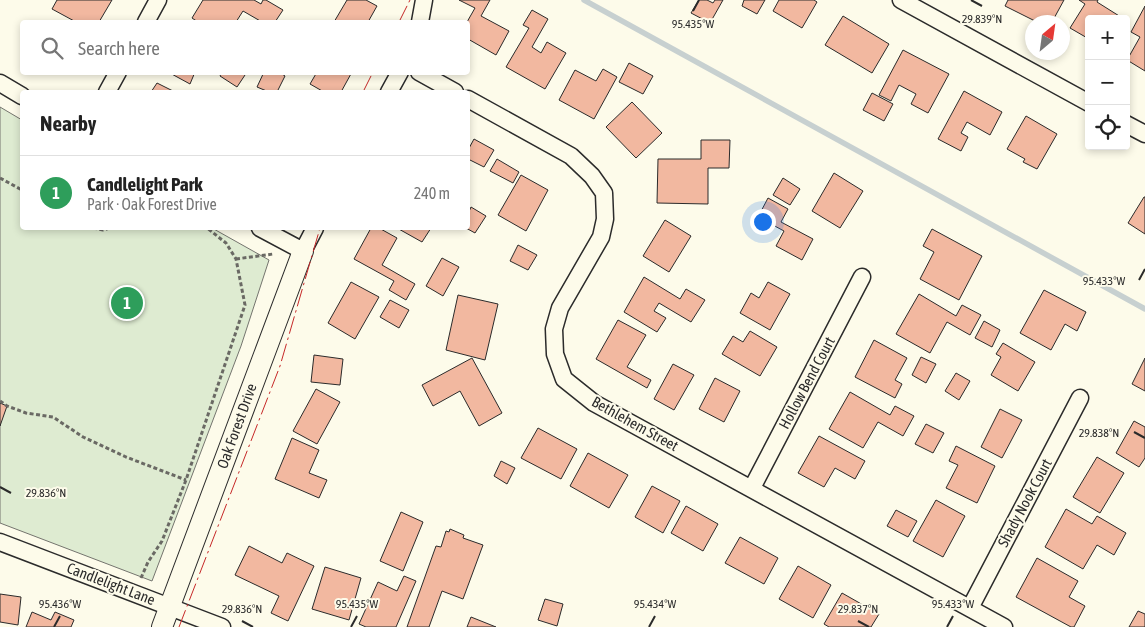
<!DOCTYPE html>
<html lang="en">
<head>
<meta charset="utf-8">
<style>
	body { margin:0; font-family:"Asap Condensed",sans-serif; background:#f2f2f2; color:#222 }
	.controls { position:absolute; right:15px; top:15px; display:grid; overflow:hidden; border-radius:5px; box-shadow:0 2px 8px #0003 }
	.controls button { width:45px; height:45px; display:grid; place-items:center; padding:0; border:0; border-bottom:1px solid #e0e0e0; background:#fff; color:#222; font:25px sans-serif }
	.compass { position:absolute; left:1025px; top:15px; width:45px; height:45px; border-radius:50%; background:#fff; box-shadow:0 2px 8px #0003; rotate:29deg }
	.you { position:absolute; left:762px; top:221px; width:18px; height:18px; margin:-12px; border:4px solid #fff; border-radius:50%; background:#1a73e8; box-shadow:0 0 0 8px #1a73e833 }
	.badge { display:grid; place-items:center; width:32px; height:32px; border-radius:50%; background:#c62828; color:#fff; font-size:16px; font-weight:700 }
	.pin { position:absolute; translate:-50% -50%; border:2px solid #fff; box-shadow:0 1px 5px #0006 }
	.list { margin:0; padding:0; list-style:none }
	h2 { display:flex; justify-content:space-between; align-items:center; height:65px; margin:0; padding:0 20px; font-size:21px }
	h2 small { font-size:16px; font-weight:400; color:#767676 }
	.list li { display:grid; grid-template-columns:32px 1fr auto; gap:15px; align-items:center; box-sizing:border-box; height:75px; padding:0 20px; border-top:1px solid #e0e0e0 }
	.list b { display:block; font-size:19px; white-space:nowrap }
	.list p { margin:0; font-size:16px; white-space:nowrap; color:#767676 }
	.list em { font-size:16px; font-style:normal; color:#767676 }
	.icon { flex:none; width:28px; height:28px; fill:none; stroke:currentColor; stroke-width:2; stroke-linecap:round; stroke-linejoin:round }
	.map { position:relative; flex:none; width:1145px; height:627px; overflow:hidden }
	.search { position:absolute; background:#fff; box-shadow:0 2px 8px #0003; left:20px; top:20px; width:450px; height:55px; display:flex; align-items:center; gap:12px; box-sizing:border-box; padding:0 18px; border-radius:5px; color:#767676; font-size:19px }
	.panel { position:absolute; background:#fff; box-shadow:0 2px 8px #0003; left:20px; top:90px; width:450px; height:140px; border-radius:5px }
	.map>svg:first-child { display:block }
</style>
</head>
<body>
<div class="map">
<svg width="1145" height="627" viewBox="0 0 1145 627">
	<rect width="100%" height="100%" fill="#fdfbea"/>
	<!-- green -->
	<path fill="#deebd1" stroke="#74746e" d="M0,107l22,13v108h190l57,32 -28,86 -89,235 -152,-58z"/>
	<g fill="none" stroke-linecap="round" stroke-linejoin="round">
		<!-- stream -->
		<path stroke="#c7d0d0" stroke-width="5.5" d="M584,0l561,309"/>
	</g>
	<!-- building -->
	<path fill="#f2b8a0" stroke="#2b2b2b" d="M57,0h55l-13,22h-23l-24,-13z
		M203,0h51l7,4 2,-4h3l17,10 -8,12h-13l-19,-11 -7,11h-38l-6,-4z
		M347,0h19l11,6 -9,16h-34z
		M459,0h31l-9,16 28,15 -13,24 -28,-16 -1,-17 8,-14z
		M699,0h8l6,3 2,-3h8l-13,23 -19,-10z
		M744,0h21l-8,14 -15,-8z
		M779,0h35l3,2 -15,26 -29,-17z
		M1008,0h56l-12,22h-15l-32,-16z
		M1079,0h19l-1,2 27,17h-35v20l-19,-11 15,-24z
		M1145,6v65l-18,-11 13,-23 -9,-5z
		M532,10l16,9 -16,28 9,6 6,-11 19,11 -21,36 -39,-22 23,-39 -6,-3z
		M843,16l46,28 -17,29 -47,-28z
		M903,50l46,24 -21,39 -17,-9 5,-10 -17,-9 -8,16 -12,-6z
		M629,63l24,13 -10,18 -24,-12z
		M603,69l14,8 -23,42 -35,-19 16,-30 21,11z
		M168,72h27l-5,12z
		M222,72h25l-10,15 -17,-11z
		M264,72h15l6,4 -8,16h-8l-12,-5z
		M317,72h35l-11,20h-17l-14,-8z
		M157,83l18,9h-24z
		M964,91l38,21 -12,23 -23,-13 -6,11 7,4 -7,14 -23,-12z
		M872,93l21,11 -9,17 -21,-11z
		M632,102l30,31 -26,25 -30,-31z
		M1026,116l31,18 -20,35 -14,-7 2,-3 -18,-10z
		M474,139l20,11 -10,17 -16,-8v-9z
		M701,140h29l-1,28h-21v36l-51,-1 1,-44h43z
		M497,159l22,13 -6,11 -23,-12z
		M834,173l29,18 -23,37 -28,-17z
		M521,175l27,15 -22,41 -28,-16z
		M783,178l17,11 -10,16 -17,-10z
		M1144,197h1v37l-17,-11z
		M768,198l20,11 -7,13 32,17 -11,21 -26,-14 8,-15 -26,-14z
		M471,207l15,9 -11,17 -9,-5h2v-14z
		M665,220l26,16 -22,36 -26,-16z
		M371,228h8l18,10 -15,27 33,19 -9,16 -17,-10 5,-9 -40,-22z
		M397,228h34l-9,14z
		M932,229l50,27 -23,44 -39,-21 14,-27 -11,-6z
		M518,245l19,10 -9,15 -18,-9z
		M442,258l17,9 -16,29 -17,-10z
		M644,277l36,22 6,-10 19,11 -14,22 -32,-19 -5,8 12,7 -9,14 -33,-20z
		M351,282l28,15 -24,42 -27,-16z
		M768,282l22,12 -20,36 -30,-17 11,-20 8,5z
		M1044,290l42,22 -9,19 -12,-7 -14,26 -31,-17z
		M919,294l37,22 6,-11 19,10 -11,20 -23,-13 -17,31 -34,-19z
		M458,295l40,9 -13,56 -39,-10z
		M390,300l19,10 -10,18 -19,-11z
		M618,320l28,15 -19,32 24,13 -4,8 -51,-29z
		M984,321l16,9 -8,17 -17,-9z
		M750,331l27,16 -17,29 -38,-22 11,-18 10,6z
		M874,340l33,18 -12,22 7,4 -7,14 -40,-21z
		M1003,343l32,19 -17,29 -27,-16 10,-18 -5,-3z
		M314,355l29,4 -3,26 -29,-3z
		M921,357l15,7 -10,19 -14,-8z
		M472,358l30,55 -23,13 -19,-35 -27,15 -11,-21z
		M1145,358v33l-13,-7z
		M673,364l21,11 -20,35 -20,-11z
		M956,373l14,8 -11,19 -14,-9z
		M715,378l25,13 -16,31 -25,-13z
		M316,389l24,13 -23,42 -24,-13z
		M850,392l40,23 5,-9 19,10 -11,20 -25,-14 -15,26 -34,-19z
		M0,403l7,3 -7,20z
		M1000,409l22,11 -20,38 -21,-11z
		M1134,421l11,6v31l-6,9 -23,-14z
		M926,424l18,9 -11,20 -18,-9z
		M538,428l39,21 -16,30 -40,-21z
		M819,436l46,25 -10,18 -20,-11 -11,19 -26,-14z
		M292,438l27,12 -10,23 18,7 -8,18 -44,-19z
		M956,446l39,20 -18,37 -31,-15 12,-23 -9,-4z
		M588,453l40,22 -19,33 -39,-22z
		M1097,457l27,16 -24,40 -27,-16z
		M501,461l14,7 -8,16 -13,-8z
		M652,486l28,15 -17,32 -28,-16z
		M936,500l29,16 -22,41 -30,-16z
		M686,506l32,18 -15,27 -32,-18z
		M1066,509l26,15 5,-8 29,17 -12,22 -17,-10 -14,24 -38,-22z
		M896,510l21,11 -9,16 -21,-11z
		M401,512l22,10 -20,49 -23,-10z
		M450,529l14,6 -1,3 20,7 -20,54 -21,-8 -13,36h-22l29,-81 5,1 5,-16 3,1z
		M740,537l38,21 -14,26 -39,-21z
		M249,546l33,17 5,-10 27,13 -26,55 -17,-8 8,-17 -44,-21z
		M1037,558l41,23 -9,16 16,9 -11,21h-3l-55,-30z
		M798,566l33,19 -18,33 -34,-19z
		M325,567l36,11 -12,42 -37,-11z
		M404,576l12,5 -20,46h-30l-7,-3 19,-42 19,9z
		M842,593l37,21 -8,13h-42l-5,-3z
		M0,594l21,3 -3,28 -18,-3z
		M545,599l18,5 -6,22 -19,-6z
		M1138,611l7,3v13h-16z
		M32,612l19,8 4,-8 19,8 -3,7h-45z
		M471,617l25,10h-29z"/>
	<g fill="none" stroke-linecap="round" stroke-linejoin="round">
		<!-- minor casing -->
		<g stroke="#2b2b2b" stroke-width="19">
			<path id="minor" d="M901,0l188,103
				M146,22l12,-22
				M420,22l4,-22
				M419,72l36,20
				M0,83l22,13
				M107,92l11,-20
				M389,92l11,-20
				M468,99l103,57 21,20 12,17 1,26 -4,18 -41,71 -6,21 1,25 9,25 30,24 410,224
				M1126,124l19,10
				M260,228l43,23 12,-23
				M752,488l110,-211
				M0,542l222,85
				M970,608l110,-210"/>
		</g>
		<!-- tertiary casing -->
		<g stroke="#2b2b2b" stroke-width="22">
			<path id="tertiary" d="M162,627l141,-376"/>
		</g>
		<!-- path -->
		<path stroke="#6a6964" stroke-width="3" stroke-dasharray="4 2.5" stroke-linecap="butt" d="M0,178l22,12
			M93,228l10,2 7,-2
			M236,259l37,-5
			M0,401l7,5 19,7 27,4 30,20 43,20 60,23
			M141,578l7,-16 14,-21 24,-61 59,-175 -9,-46 -10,-16 -19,-15"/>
		<!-- minor -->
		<use href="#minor" stroke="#fdfbea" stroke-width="16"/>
		<!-- tertiary -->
		<use href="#tertiary" stroke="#fdfbea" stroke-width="20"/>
		<!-- power -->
		<path stroke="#c62828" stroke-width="1" stroke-dasharray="18 4 2.5 4" stroke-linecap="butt" d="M399,22l11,-22
			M363,92l10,-20
			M179,627l101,-261 40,-138"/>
	</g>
	<!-- ticks -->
	<path fill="none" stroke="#2b2b2b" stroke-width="2" d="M971,0l11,6M693,11l6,-11M1139,280l6,-11M1134,432l11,6M0,487l11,6M242,621l11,6M858,621l11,6M54,627l6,-11M351,627l6,-11M649,627l6,-11M947,627l6,-11"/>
	<g text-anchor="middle" stroke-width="4" stroke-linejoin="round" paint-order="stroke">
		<!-- street labels -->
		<g font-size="15" fill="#2b2b2b" stroke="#fdfbea">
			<text transform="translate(807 383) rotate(-62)" y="5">Hollow Bend Court</text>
			<text transform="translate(635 424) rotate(29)" y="5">Bethlehem Street</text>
			<text transform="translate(237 426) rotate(-70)" y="5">Oak Forest Drive</text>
			<text transform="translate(1025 503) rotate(-62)" y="5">Shady Nook Court</text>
			<text transform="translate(111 584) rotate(21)" y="5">Candlelight Lane</text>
		</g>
	</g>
	<g font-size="12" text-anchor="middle" fill="#2b2b2b" stroke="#fdfbea" stroke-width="4" stroke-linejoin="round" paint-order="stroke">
		<text x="982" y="23">29.839°N</text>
		<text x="693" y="28">95.435°W</text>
		<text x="1104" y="285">95.433°W</text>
		<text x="1099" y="437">29.838°N</text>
		<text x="46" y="497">29.836°N</text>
		<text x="60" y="608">95.436°W</text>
		<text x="357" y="608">95.435°W</text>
		<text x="655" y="608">95.434°W</text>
		<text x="953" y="608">95.433°W</text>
		<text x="242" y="613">29.836°N</text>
		<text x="858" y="613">29.837°N</text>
	</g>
</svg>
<div class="controls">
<button>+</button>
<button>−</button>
<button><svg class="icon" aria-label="locate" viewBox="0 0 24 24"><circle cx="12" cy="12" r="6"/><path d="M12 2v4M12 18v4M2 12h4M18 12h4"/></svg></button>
</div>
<svg class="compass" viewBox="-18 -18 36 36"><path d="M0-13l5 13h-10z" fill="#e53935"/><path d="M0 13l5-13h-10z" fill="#767676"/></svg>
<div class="you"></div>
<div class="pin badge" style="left:127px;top:303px;background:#2e9e5b">1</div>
<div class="search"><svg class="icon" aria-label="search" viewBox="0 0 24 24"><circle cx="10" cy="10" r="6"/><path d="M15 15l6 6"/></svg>Search here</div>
<section class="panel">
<h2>Nearby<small></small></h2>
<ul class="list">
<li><span class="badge" style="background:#2e9e5b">1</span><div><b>Candlelight Park</b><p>Park · Oak Forest Drive</p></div><em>240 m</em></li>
</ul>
</section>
</div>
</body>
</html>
